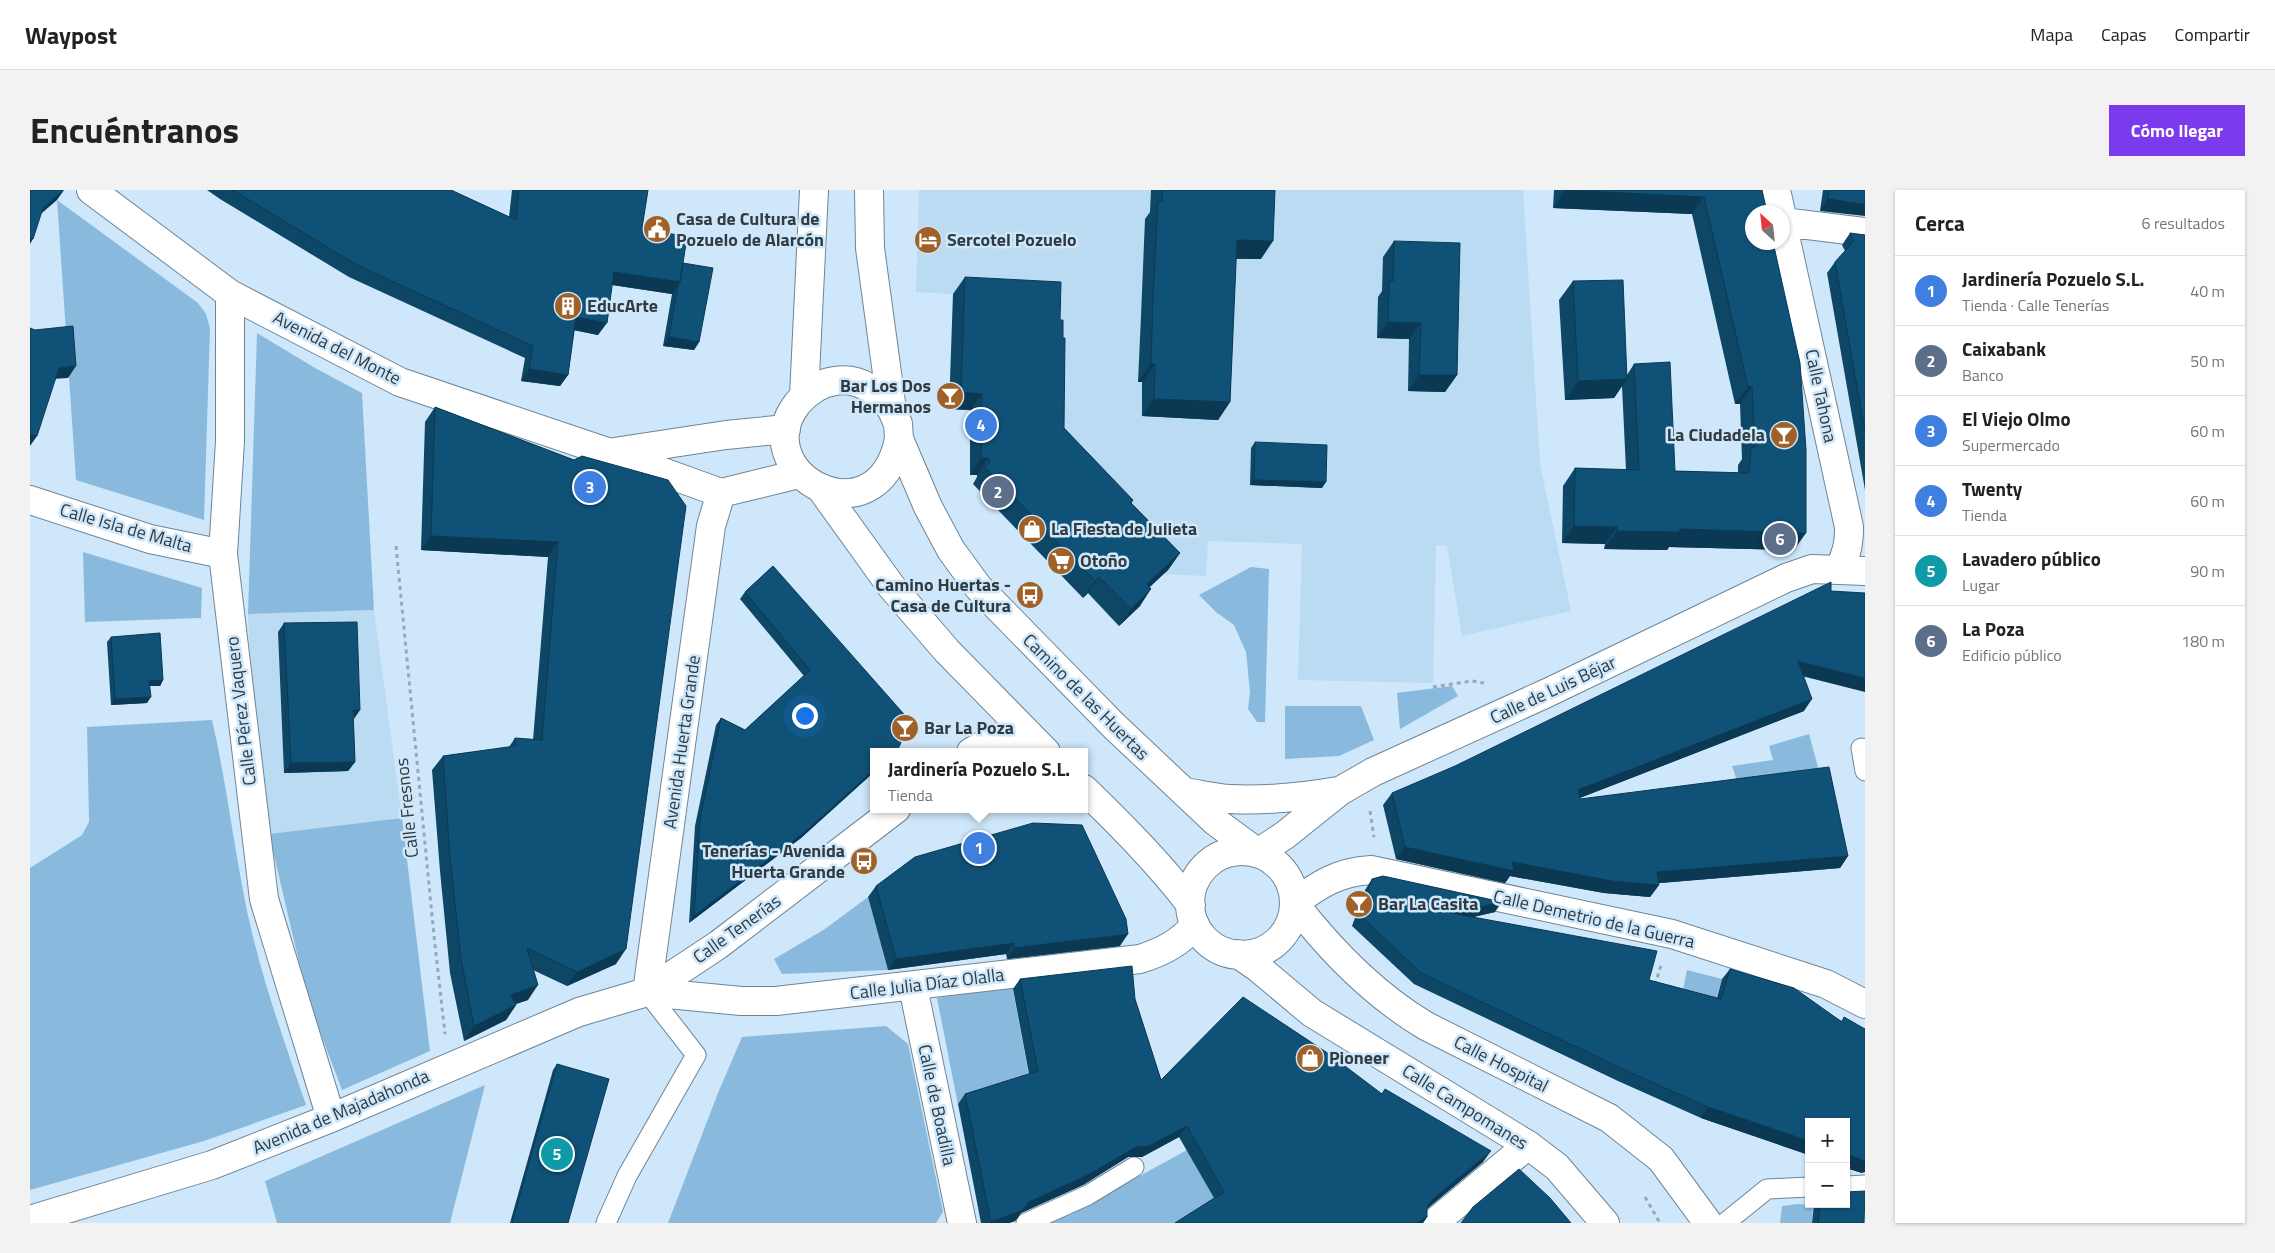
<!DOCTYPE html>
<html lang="es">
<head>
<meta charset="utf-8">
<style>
	body { margin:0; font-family:"Titillium Web",sans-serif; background:#f2f2f2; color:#222 }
	.controls { position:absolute; right:15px; bottom:15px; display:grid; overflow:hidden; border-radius:0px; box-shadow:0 1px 4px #0004 }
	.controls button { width:45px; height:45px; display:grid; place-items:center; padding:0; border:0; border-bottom:1px solid #e0e0e0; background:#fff; color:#222; font:25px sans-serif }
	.compass { position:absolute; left:1715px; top:15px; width:45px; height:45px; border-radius:50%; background:#fff; box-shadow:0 1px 4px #0004; rotate:333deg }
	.you { position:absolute; left:774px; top:525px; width:18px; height:18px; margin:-12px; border:4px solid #fff; border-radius:50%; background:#1a73e8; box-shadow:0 0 0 8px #1a73e833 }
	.badge { display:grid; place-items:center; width:32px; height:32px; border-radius:50%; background:#7c3aed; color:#fff; font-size:16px; font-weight:700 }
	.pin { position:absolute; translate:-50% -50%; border:2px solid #fff; box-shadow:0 1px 5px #0006 }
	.popup { position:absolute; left:840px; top:558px; width:218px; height:65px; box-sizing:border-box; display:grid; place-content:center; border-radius:0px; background:#fff; filter:drop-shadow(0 1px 4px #0005); font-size:16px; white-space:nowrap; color:#767676 }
	.popup b { font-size:19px; color:#222 }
	.popup::after { content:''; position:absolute; left:50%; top:100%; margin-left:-10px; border:10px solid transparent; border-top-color:#fff }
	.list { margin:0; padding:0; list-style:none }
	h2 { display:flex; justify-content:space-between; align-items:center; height:65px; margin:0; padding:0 20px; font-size:21px }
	h2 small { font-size:16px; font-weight:400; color:#767676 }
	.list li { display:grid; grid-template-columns:32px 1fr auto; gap:15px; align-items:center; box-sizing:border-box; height:70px; padding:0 20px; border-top:1px solid #e0e0e0 }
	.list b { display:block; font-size:19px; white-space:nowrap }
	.list p { margin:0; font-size:16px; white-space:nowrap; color:#767676 }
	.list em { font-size:16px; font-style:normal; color:#767676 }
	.map { position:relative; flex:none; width:1835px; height:1033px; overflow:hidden; border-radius:0px }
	header { display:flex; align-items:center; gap:30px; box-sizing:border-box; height:70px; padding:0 25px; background:#fff; border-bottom:1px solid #e0e0e0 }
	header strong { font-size:24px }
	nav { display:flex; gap:28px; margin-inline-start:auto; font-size:18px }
	.intro { display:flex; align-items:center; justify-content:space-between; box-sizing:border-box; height:120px; padding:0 30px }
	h1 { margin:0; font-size:35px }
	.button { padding:12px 22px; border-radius:0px; background:#7c3aed; color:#fff; font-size:18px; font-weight:700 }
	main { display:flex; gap:30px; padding:0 30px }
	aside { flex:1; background:#fff; border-radius:0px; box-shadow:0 1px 4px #0004 }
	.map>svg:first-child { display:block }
</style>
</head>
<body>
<header>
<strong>Waypost</strong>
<nav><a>Mapa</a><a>Capas</a><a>Compartir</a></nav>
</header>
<div class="intro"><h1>Encuéntranos</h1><a class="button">Cómo llegar</a></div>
<main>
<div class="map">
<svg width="1835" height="1033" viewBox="0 0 1835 1033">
	<rect width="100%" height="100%" fill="#cee7fa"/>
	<!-- built -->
	<path fill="#bbdbf2" d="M889,0h604l17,274 31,147 -109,25 -15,-90 -11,-1 -3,138 -135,-3 4,-136 -94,-3 -2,35 -45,-2 -49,45 -135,-142 1,-66 -29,-2 4,-115 -37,-2z
		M344,420l28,208 -133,16 -17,-142 -4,-78z"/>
	<!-- green -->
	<path fill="#89badd" d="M27,10l141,103 8,11 4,14 -6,192 -128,-40z
		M227,143l58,35 47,25 12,217 -126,4z
		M53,362l119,36 -1,30 -116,4z
		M1221,377l18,2 -4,153h-8l-9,-13 2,-17 -4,-40 -12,-27 -18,-13 -17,-17z
		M1422,496l6,10 -58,33 -3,-36z
		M1255,516h76l13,34 -35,16 -54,3z
		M182,530c14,60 21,121 33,181 14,70 38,137 61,204l-102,36 -174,49v-322l52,-33 7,-13 -2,-95z
		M1779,544l12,44 -81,11 -8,-23 41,-6 -4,-14z
		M372,628l28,233 -88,39 -34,-90 -39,-166z
		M838,707l20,73 -106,4 -8,-15 51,-30z
		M1657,780l35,9 -9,31 -32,-10z
		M982,796l18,96 -72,23 -21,-107z
		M856,836l22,18 35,168 -7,11h-268l50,-130 24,-56z
		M455,895l-35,138h-173l-12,-42z
		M1157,960l30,53 -33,20h-135l16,-6z
		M1768,1014l15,1 -1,18h-32l2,-17z"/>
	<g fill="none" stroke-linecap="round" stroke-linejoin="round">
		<!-- lane casing -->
		<g stroke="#6e8596" stroke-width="21">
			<path id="lane" d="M1831,558l4,23
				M1816,996l19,-1
				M576,1033l21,-47 69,-121 -49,-63
				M996,1033l62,-28 46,-28
				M1695,1033l42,-34 42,-2"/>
		</g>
		<!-- street casing -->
		<g stroke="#6e8596" stroke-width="30">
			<path id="street" d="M61,0l139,104 170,88 210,71 111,40 78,-19
				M1746,0l5,22
				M1752,32l67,305c0,16 -2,27 -10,42
				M1753,32l82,10
				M200,104v147l-7,113 41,345 67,219
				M584,262l112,-17 60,-6
				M0,310l120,39 73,15
				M941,562l24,-14 34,-3
				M1264,713c37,48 80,92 132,123l183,92 52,41 47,64
				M883,797l49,236
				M617,802l94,9h35l364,-42c22,-7 40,-16 55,-34
				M617,802l64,-466 10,-33
				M0,1030l182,-55 119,-47 248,-106 68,-20 71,-47 178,-136
				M1404,1033l94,-78"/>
		</g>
		<!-- secondary casing -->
		<g stroke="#6e8596" stroke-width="30">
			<path id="secondary" d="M839,0l1,58 22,162 6,14 1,15 29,68 23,43 27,37 136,139 102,96 42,31
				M774,206l10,-206
				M862,220c-14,-19 -32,-33 -57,-29 -16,2 -28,11 -38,23 -53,69 80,142 102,35
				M792,300l69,96 56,65 99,101
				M1054,599c38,37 75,74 107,116
				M1154,602c15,2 30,6 46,7 36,2 73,-2 108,-8
				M1160 713a52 52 0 1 1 104 0a52 52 0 1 1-104 0Z
				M1228,663l27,-18 55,-44 33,-19 174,-79 239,-115 26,-9 53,2
				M1264,713c26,-19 44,-31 77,-33l301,64 154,50 39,20
				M1208,764l19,13 55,46 216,132 29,22 48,56"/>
		</g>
		<!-- path -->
		<path stroke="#95a9b7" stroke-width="3" stroke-dasharray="4 4" stroke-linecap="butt" d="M366,356l38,390 11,98
			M1403,497l39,-6 12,2
			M1340,621l4,26
			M1625,795l6,-20
			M1615,1007l15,26"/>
		<!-- lane -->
		<use href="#lane" stroke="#fff" stroke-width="19"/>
		<!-- street -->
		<use href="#street" stroke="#fff" stroke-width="28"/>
		<!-- secondary -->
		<use href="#secondary" stroke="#fff" stroke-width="28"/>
	</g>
	<!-- wall -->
	<path fill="#0e4766" d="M177,0h244l58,27 3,-27h136l-6,38 41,35 16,79 -5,8 -31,-4 9,-52 -60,-9 -14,50 -24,-5 -6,45 -8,11 -39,-5 4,-23 -176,-81 -129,-78z
		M1121,0h124l-14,69h-25l-6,143 -12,18 -76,-4v-34h-4l3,-66 4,-97 5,-7z
		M1524,0h208l32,360 -125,-3 -2,3 -63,-1 1,-5 -43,-1 1,-57 12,-18 51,2 -4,-84 -8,12 -49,2 -6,-100 14,-19 54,94 7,-11 41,107 63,2v-8l4,-6 -2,-55h-5l-43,-190 -139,-6z
		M1793,0h42l-45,21z
		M1820,43l15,2v255l-38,-217 8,-11 10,-11 -3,-6z
		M1364,51l63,134 -12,17 -37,-1 1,-52 -32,-1 1,-41 4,-6 1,-34z
		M935,87l95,43 3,18 1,90 67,75 49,50 -12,17 -19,17 -9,19 -21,20 -31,-33 -5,5 -110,-114 4,-7v-2h-7v-65l-21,-1 4,-115z
		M405,217l139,53 42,504 -49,22 -34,-16 -5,30 -13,4 1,1 -10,15 -42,21 -14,-68 -10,-102 -8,-101 11,-14 66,-9 6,-9 18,2 15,-183 -127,-7 4,-128z
		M1225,252l67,46 -72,-3 1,-37z
		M743,376l101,186v20l-73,66 -112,85 6,-97 21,-101 5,-7 24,12 59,-54 -64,-77 5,-7z
		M254,433l69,96 2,43 -7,9 -64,2 -6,-141z
		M81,447l52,43 -3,6h-10l-3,17 -36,2 -4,-63z
		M1774,486v35l-224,87v1l268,57 -8,12 -181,15v2l-9,12 -46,-4 -94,-17 -5,7 -109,-24 -13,-54 9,-12z
		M1342,689l123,33 -22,5 176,63 68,18 5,-19 8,-10 112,52 2,-4 18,156 -16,-5v-46h-37v33l-108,-37 -83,-37 -204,-97 -62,-58 13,-36z
		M846,696l244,60 -113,13 -1,-5 -118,16 -20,-73z
		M990,789l115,20 26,81 221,13 101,69 -56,47v8l-4,6h-248l39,-25 -35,-61 -37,20h-14l-45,28 -62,28 -6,8 -6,2h-28l-23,-119 7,-10 64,-20 -16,-85z
		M527,874l11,159h-58l43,-153z
		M1784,1014h32l18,19h-52z"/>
	<!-- shaded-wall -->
	<path fill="#0b3953" d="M33,0h1l-7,10 -22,19 8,-11z
		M1535,0l139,7 -12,17 -139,-6z
		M1798,9l37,5v12l-45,-5z
		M0,48l3,1 -3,5z
		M1207,50l36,1 -12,18 -36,-1z
		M584,82l66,10 -8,12 -66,-10z
		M546,127l31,6 -9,12 -30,-6z
		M1358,132l33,1 -12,16 -32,-1z
		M639,147l30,5 -5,8 -31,-4z
		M1121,174h4l-13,18h-4z
		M46,176l-8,12 -17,1 8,-11z
		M499,179l39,6 -8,11 -39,-5z
		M1389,185h38l-12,17 -37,-1z
		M1597,189l-13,19 -49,2 13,-19z
		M1722,196l-12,18h-5l13,-17z
		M931,202l21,2 -12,16 -21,-1z
		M1124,209l76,3 -12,18 -76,-4z
		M0,244l7,2 -7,10z
		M951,268h7l-11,17h-7z
		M1224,290l72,2 -4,6 -72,-3z
		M1544,336l43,1 -12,17 -43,-1z
		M1650,339l126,4 -12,17 -125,-3 -2,3 -63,-1 13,-18z
		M401,346l127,6 -10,15 -127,-7z
		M1150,363l-12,17 -33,31 12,-17z
		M1069,387l-11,16 -5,5 12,-17z
		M1121,399l-11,17 -21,20 12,-17z
		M1768,471l67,17v14l-75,-19z
		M133,490l-3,6h-14l3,-5z
		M121,507l-4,6 -36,2 4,-6z
		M1782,509l-8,12 -235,91 9,-12z
		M323,520h7l-6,9z
		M325,572l-7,9 -64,2 7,-10z
		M844,580v2l-73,66 -112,85 5,-7z
		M1375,657l107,15 147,23 -9,12 -46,-4 -94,-17 -5,7 -109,-24z
		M1818,666l-8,12 -191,16 8,-12z
		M1472,712l-7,10 -52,12 8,-11z
		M1098,744l-8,12 -113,13 7,-11z
		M984,753l-8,11 -118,16 8,-11z
		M596,759l-10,15 -49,22 10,-14z
		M508,795l-10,15 -27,9 10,-14z
		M486,815l-10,15 -42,21 10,-15z
		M1678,917l101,34v14l-108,-37z
		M1157,936l-8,11 -37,20h-14l-45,28 -62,28 -6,8 -6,2h-19l39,-21 107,-55z
		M1461,961l-8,11 -59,49 8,-11z
		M1816,964l19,7v11l-3,1 -16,-5z
		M1397,1027l-4,6h-6z"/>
	<!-- building -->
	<path fill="#105277" stroke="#0b3953" d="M0,0h33l-20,18 -10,31 -3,-1z
		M203,0h218l65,30 3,-30h129l-6,38 45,9 -7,45 -66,-10 -7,51 -31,-6 -8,58 -39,-6 4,-23 -176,-81z
		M1133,0h112l-2,51 -36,-1 -7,162 -76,-3 1,-35h-4l2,-66 5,-97h4z
		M1535,0h197l5,22h-15v30h21l27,121 6,87v83l-126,-4 -1,3 -62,-1v-4l-43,-1 1,-58 64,2 -5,-106 36,-2 5,109 74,2 2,-25 4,-1 -3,-61 -4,1 -44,-190z
		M1799,0h36v14l-37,-5z
		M1820,43l15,2v197l-30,-170 19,-21z
		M1364,51l66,2 -3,132h-38l2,-52 -33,-1 1,-41h4z
		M653,73l30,5 -14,74 -30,-5 9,-52 2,-3z
		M935,87l96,5 -1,38h3v18h2l-1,90 69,72 -2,3 49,50 -33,31 4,5 -20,20 -32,-32 -4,4 -110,-114 5,-5 -2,-4h-7l1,-64 -21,-2z
		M1593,90l4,99 -49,2 -5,-100z
		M43,136l3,40 -17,2 -22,68 -7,-2v-106l5,2z
		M405,217l139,53 8,-4 86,24 18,26 -60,443 -49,23 -50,-24 11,37 -27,10 5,10 -42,21 -13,-67 -11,-102 -7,-101 72,-10v-8l27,2 16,-198 -127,-6z
		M1225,252l72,3 -1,37 -72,-2z
		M743,376l137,155 -11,26 -5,5h-20v18l-68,61 -112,85 6,-97 21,-101 24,12 65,-60 -65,-78z
		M1801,392v9l34,2v85l-67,-17 14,38 -234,91 2,9 249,-32 19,89 -191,16 2,13 -47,-4 -100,-19 2,9 -109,-24 -13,-54 63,-27z
		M327,432l3,88h-7l2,52 -64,1 -7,-140z
		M130,443l3,47 -14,1 2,16 -36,2 -4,-62z
		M1003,633l49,2 44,94 2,15 -114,14v-5l-118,16 -20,-73 39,-29z
		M1353,686l119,26 -51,11 206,38 -8,29 72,19 9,-30 64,19 48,34 2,-5 21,12v132l-19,-7v-32h-37v19l-101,-34 -83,-37 -204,-97 -61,-58 12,-36z
		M1102,776l3,33 26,81 82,-83 86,57 53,40 3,-5 106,62 -59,49 -5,7v10l-10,6h-242l49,-31 -37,-66 -38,20 -13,1 -46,27 -61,28 -6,8 -32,12 -26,-128 73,-23 -18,-92z
		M527,874l52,15 -41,144h-56z
		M1489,979l31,29 21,25h-110l12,-16z
		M1835,1001l-1,32h-46l2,-19h26v-12z"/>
	<!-- icons -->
	<defs>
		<g id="civic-disc" transform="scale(1.4375)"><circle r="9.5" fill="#a06128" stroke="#cee7fa"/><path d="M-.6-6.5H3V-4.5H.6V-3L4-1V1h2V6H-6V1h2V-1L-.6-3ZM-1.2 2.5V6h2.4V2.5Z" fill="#fff"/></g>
		<g id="hotel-disc" transform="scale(1.4375)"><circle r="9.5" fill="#a06128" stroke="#cee7fa"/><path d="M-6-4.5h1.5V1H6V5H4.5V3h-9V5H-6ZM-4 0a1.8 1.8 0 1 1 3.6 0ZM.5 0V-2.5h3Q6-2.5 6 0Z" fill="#fff"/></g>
		<g id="building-disc" transform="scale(1.4375)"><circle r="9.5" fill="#a06128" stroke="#cee7fa"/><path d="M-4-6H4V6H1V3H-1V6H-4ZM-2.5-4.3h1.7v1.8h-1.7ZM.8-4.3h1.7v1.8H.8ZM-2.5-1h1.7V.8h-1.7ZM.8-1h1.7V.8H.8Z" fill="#fff"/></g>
		<g id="bar-disc" transform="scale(1.4375)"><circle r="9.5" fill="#a06128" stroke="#cee7fa"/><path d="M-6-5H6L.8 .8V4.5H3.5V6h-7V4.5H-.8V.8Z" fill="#fff"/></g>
		<g id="shop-disc" transform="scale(1.4375)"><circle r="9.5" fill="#a06128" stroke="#cee7fa"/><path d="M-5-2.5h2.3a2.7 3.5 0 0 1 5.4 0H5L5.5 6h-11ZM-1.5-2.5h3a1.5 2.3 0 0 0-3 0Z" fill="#fff"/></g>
		<g id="supermarket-disc" transform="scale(1.4375)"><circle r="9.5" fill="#a06128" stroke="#cee7fa"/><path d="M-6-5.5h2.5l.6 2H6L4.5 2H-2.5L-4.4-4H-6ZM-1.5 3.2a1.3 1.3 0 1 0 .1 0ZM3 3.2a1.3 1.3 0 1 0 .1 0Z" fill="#fff"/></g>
		<g id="bus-disc" transform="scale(1.4375)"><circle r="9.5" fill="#a06128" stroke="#cee7fa"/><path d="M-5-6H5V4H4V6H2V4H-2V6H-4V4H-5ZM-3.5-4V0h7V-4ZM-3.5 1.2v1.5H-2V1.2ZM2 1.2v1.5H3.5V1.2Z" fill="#fff"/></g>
	</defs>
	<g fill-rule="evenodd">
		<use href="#civic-disc" x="627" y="39"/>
		<use href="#hotel-disc" x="898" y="50"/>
		<use href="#building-disc" x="538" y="116"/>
		<use href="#bar-disc" x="920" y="206"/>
		<use href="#bar-disc" x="1754" y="245"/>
		<use href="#shop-disc" x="1002" y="339"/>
		<use href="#supermarket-disc" x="1031" y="371"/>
		<use href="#bus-disc" x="1000" y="405"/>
		<use href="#bar-disc" x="875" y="538"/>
		<use href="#bus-disc" x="834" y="671"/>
		<use href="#bar-disc" x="1329" y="714"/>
		<use href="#shop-disc" x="1280" y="868"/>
	</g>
	<g text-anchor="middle" stroke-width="5" stroke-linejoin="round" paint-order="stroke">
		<!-- poi labels -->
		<g font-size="18" font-weight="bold" fill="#313b42" stroke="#cee7fa" text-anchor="start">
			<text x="646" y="35">Casa de Cultura de<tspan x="646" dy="21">Pozuelo de Alarcón</tspan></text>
			<text x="917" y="56">Sercotel Pozuelo</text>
			<text x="557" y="122">EducArte</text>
			<text x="901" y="202" text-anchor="end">Bar Los Dos<tspan x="901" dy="21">Hermanos</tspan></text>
			<text x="1735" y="251" text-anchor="end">La Ciudadela</text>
			<text x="1021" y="345">La Fiesta de Julieta</text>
			<text x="1050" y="377">Otoño</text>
			<text x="981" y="401" text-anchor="end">Camino Huertas -<tspan x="981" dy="21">Casa de Cultura</tspan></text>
			<text x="894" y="544">Bar La Poza</text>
			<text x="815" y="667" text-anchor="end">Tenerías - Avenida<tspan x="815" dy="21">Huerta Grande</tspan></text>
			<text x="1348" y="720">Bar La Casita</text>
			<text x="1299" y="874">Pioneer</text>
		</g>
		<!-- street labels -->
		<g font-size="18" fill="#313b42" stroke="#cee7fa">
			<text transform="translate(307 158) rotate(27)" y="6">Avenida del Monte</text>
			<text transform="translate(1791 206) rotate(78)" y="6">Calle Tahona</text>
			<text transform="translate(96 338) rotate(16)" y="6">Calle Isla de Malta</text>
			<text transform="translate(1523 500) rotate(-25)" y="6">Calle de Luis Béjar</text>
			<text transform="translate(1056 507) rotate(45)" y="6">Camino de las Huertas</text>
			<text transform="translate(211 521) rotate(-97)" y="6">Calle Pérez Vaquero</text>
			<text transform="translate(652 552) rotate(-82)" y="6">Avenida Huerta Grande</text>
			<text transform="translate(377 618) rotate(-96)" y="6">Calle Fresnos</text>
			<text transform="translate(1564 729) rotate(13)" y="6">Calle Demetrio de la Guerra</text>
			<text transform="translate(707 739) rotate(-36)" y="6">Calle Tenerías</text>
			<text transform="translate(897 794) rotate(-7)" y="6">Calle Julia Díaz Olalla</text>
			<text transform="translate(1471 874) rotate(27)" y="6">Calle Hospital</text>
			<text transform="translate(907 915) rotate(78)" y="6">Calle de Boadilla</text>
			<text transform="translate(1435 917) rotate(32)" y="6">Calle Campomanes</text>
			<text transform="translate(311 922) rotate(-23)" y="6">Avenida de Majadahonda</text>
		</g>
	</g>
</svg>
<div class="controls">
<button>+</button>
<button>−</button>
</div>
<svg class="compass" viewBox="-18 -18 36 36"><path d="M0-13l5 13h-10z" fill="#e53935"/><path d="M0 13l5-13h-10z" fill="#767676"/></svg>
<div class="you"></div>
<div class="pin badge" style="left:949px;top:658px;background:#3f7fe0">1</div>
<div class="popup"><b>Jardinería Pozuelo S.L.</b>Tienda</div>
<div class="pin badge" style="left:968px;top:302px;background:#5c6f8a">2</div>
<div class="pin badge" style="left:560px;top:297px;background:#3f7fe0">3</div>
<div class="pin badge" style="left:951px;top:235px;background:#3f7fe0">4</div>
<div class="pin badge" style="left:527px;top:964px;background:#0f9aa8">5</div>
<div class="pin badge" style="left:1750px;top:349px;background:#5c6f8a">6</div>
</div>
<aside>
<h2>Cerca<small>6 resultados</small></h2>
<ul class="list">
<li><span class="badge" style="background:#3f7fe0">1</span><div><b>Jardinería Pozuelo S.L.</b><p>Tienda · Calle Tenerías</p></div><em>40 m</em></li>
<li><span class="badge" style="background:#5c6f8a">2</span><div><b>Caixabank</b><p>Banco</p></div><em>50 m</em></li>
<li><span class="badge" style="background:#3f7fe0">3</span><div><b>El Viejo Olmo</b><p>Supermercado</p></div><em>60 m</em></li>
<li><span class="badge" style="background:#3f7fe0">4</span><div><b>Twenty</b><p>Tienda</p></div><em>60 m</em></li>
<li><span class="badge" style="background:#0f9aa8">5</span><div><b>Lavadero público</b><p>Lugar</p></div><em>90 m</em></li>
<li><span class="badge" style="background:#5c6f8a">6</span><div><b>La Poza</b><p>Edificio público</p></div><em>180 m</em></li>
</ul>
</aside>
</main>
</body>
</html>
